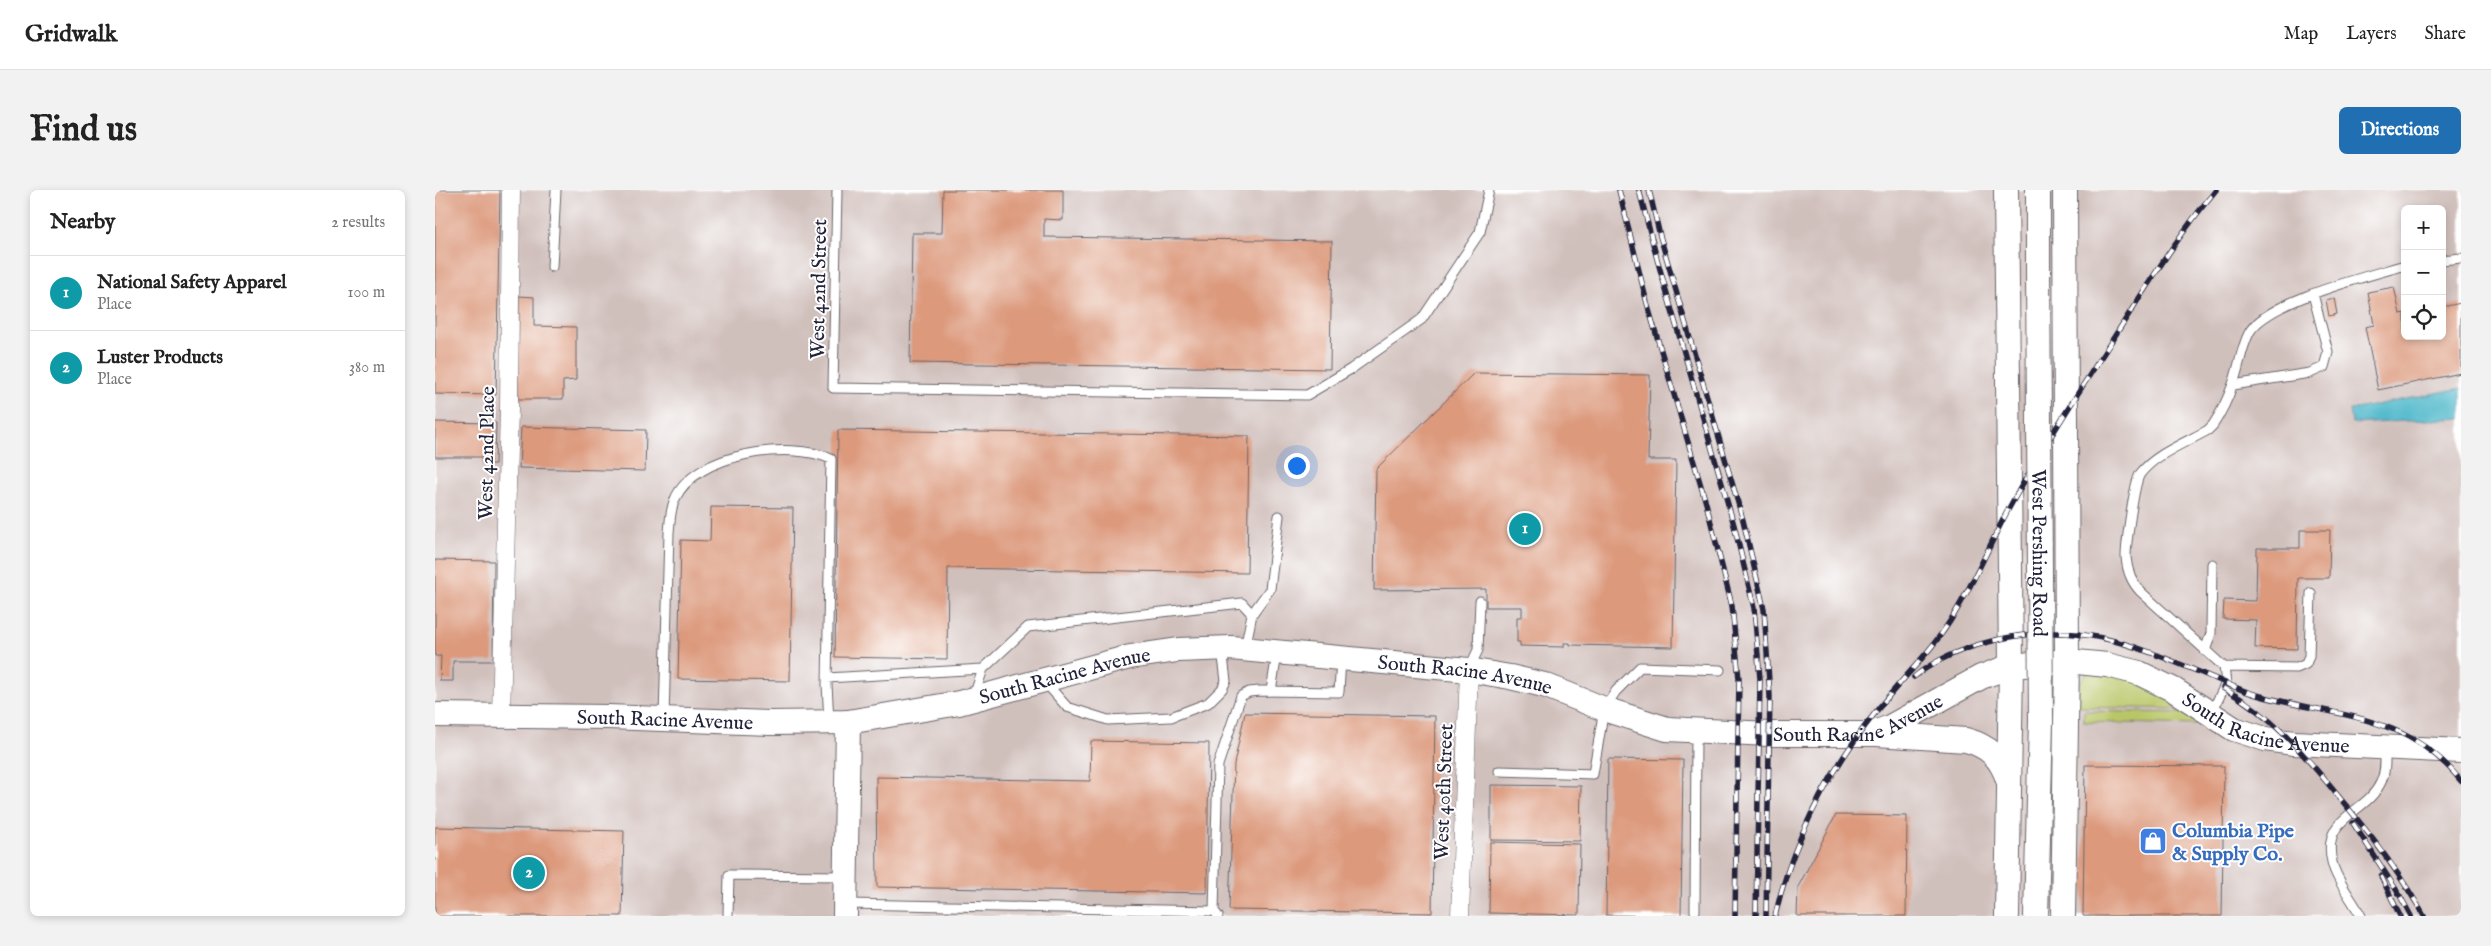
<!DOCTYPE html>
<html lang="en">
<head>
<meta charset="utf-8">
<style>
	body { margin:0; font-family:"IM FELL English",serif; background:#f2f2f2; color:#222 }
	.controls { position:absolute; right:15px; top:15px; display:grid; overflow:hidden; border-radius:8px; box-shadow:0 2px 8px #0003 }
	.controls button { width:45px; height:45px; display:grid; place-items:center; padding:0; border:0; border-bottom:1px solid #e0e0e0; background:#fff; color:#222; font:25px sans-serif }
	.you { position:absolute; left:861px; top:275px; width:18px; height:18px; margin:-12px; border:4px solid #fff; border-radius:50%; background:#1a73e8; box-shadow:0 0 0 8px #1a73e833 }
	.badge { display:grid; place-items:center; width:32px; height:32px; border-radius:50%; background:#1f6fb2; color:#fff; font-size:16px; font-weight:700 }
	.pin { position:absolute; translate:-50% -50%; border:2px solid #fff; box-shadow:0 1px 5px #0006 }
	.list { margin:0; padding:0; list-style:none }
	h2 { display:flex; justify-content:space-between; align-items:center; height:65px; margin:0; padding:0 20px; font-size:21px }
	h2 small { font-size:16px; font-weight:400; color:#767676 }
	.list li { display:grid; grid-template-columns:32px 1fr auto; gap:15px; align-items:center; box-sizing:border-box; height:75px; padding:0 20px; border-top:1px solid #e0e0e0 }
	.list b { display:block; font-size:19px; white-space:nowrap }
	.list p { margin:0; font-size:16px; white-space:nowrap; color:#767676 }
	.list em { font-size:16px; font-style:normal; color:#767676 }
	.icon { flex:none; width:28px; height:28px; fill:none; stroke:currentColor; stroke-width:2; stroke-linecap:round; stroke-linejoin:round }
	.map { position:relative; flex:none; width:2026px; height:726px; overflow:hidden; border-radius:8px }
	header { display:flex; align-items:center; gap:30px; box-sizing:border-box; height:70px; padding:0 25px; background:#fff; border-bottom:1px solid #e0e0e0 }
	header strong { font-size:24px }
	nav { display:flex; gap:28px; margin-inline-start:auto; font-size:18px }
	.intro { display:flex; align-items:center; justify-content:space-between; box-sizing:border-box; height:120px; padding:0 30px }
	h1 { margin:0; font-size:35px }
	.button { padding:12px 22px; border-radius:8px; background:#1f6fb2; color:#fff; font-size:18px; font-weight:700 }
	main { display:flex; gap:30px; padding:0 30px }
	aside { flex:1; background:#fff; border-radius:8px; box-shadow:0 2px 8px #0003 }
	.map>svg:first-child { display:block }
</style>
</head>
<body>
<header>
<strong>Gridwalk</strong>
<nav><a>Map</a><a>Layers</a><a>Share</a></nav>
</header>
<div class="intro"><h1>Find us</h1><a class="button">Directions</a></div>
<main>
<aside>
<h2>Nearby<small>2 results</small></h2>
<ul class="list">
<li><span class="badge" style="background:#0f9aa8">1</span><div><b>National Safety Apparel</b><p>Place</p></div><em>100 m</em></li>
<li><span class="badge" style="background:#0f9aa8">2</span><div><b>Luster Products</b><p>Place</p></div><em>380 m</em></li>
</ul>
</aside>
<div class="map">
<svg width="2026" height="726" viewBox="0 0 2026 726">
	<rect width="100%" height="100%" fill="#fff"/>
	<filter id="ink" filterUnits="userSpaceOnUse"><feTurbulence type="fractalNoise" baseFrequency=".02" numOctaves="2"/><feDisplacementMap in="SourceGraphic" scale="10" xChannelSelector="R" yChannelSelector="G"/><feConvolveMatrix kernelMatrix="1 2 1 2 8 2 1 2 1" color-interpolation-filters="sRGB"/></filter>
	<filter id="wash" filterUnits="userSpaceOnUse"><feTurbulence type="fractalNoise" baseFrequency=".0096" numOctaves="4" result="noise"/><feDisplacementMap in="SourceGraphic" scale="20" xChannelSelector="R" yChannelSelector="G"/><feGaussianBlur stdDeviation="1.12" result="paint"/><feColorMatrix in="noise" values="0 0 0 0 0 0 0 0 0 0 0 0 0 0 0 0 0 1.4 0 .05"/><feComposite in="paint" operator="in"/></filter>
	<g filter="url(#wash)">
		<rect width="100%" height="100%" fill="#f0e1c4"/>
		<!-- industrial -->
		<path fill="#d0c0bc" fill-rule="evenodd" d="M0,0h2026v198l-111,21 2,15 109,-6v498h-2026zM1970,19h37v127h-37z"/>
		<!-- green -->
		<path fill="#b9c668" stroke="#6e7452" d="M1654,482l35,2 65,35 -111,-2c0,-14 -2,-26 11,-35z
			M1649,521l101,2 12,11 -2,1 -111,-3z"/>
		<!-- water -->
		<path fill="#4db7ca" stroke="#386c82" d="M2026,198v30l-109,6 -2,-14z"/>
		<g id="blocks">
			<!-- building -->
			<path fill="#dc997b" d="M0,0h65l-4,205 -61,-1z
				M508,0h120v30l-19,-1v18l288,4 -2,128 -420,-6 2,-130h30z
				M1959,97l6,27 5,-1v23h37v-29l19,-4v70l-83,17 -13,-63 9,-2 -6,-33z
				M84,106l15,1v29l42,1v53l-13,1v18h-45z
				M1899,108l3,16 -8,2 -3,-16z
				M1039,183l176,2 -2,85h28l-3,187 -103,-2v-2h-6v4l-44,-1v-4h-3v-25h5v-10h-36v-18l-112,1 2,-121z
				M0,232l61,1 -1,41h-13v-7h-47z
				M86,237l125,3 -1,41 -126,-3z
				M403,240l411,6 -2,137 -299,-5 -1,91 -112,-2z
				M276,317l82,1 -3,173 -112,-2 3,-139 29,1z
				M1865,340h30l-1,48h-31l-1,71 -42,-1 1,-28 -33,-1 1,-19 32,1 1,-53h43z
				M0,370l59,1 -1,100h-40v20h-13l1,-25h-6z
				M810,523l190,3 -3,197 -203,-3 5,-146z
				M656,551l118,2 -2,150 -330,-6 -1,-110 214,4z
				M1173,569l75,1 -2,156 -75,-1z
				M1650,575l139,1 -2,150h-139z
				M1056,595l90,1 -1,55 -89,-1z
				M1401,625l71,1 -1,100h-109l1,-29z
				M0,637l189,4 -2,85h-187z
				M1055,652l90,2 -1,71 -90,-2z"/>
		</g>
	</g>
	<g filter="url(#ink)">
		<use href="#blocks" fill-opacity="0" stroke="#6a656b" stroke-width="1"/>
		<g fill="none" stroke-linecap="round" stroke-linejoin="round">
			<!-- lane casing -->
			<g stroke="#6a656b" stroke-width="11">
				<path id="lane" d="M402,0l-4,198 474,7 44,-26 71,-50 58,-87 9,-42
					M2007,70l19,-2
					M117,77l4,-77
					M1798,195l77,-12 14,-6 4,-15 -15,-58
					M817,424l18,-25 9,-73
					M1770,461l6,-18 1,-69
					M1789,477l73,1 9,-4 3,-8 2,-63
					M1034,479l9,-19 2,-49
					M392,488l156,-9
					M610,492l22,25 41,13 63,-3 37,-14 14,-14 4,-8 -4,-32
					M836,501l6,-37
					M539,506l9,-27 45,-42 214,-24 10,11 -7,35
					M1776,524l15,-31 -2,-16 -83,-75c-9,-9 -14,-22 -15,-35 0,-12 8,-74 14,-83 15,-20 47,-32 68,-44l5,-5c8,-12 15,-27 20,-41 6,-17 8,-35 16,-51 17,-32 120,-57 156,-68
					M229,528l5,-185c1,-11 1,-23 6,-34 20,-46 115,-59 156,-40l-4,225 2,38
					M1064,581l94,3 11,-65 12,-18 24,-24 80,3
					M412,714l367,7
					M1260,721l1,-179
					M293,726l1,-41 116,1
					M783,726l-4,-5 4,-146 23,-69 8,-4 11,-1 79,1 2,-33
					M1926,726c-8,-15 -26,-38 -29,-54 -11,-47 34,-47 49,-80 5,-10 4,-22 4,-34"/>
			</g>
			<!-- street casing -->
			<g stroke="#6a656b" stroke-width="19">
				<path id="street" d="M66,526l8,-307 2,-219
					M1025,726l9,-246"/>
			</g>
			<!-- secondary casing -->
			<g stroke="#6a656b" stroke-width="26">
				<g id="secondary">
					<path d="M1571,0l5,476 -4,250"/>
					<path d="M1603,79v-79"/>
					<path id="s1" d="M0,525l173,2 162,6 78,-1 111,-19 171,-46 48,-7 53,-2 238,22 41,7 34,8 60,24 63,20 102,5h103l18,-7 91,-50 30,-11 56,-5 40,4 32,8 35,17 60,39 31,10 29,4 167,8"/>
					<path d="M1442,544l89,6c22,6 35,17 42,40"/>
					<path d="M410,726l3,-194"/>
					<path d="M1601,726l5,-195"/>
					<path d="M1628,726l4,-255 -2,-471"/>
				</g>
			</g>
			<!-- lane -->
			<use href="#lane" stroke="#fff" stroke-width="9"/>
			<!-- street -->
			<use href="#street" stroke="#fff" stroke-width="18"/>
			<!-- secondary -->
			<use href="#secondary" stroke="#fff" stroke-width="24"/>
			<!-- rail casing -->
			<g stroke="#22223b" stroke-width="5.5">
				<path id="rail" d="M1184,0l28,113 59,200 26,103 7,73 -4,237
					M1204,0l18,69 77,266 20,83 6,71 -4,237
					M1214,0l11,46 83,284 21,89 6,87 -4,220
					M1479,487c23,-19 53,-30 82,-37 83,-19 133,3 208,34 18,7 35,16 53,21 77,22 149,17 204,86
					M1788,498c50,28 80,65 116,109 32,38 61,76 85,119
					M1918,633l46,71 12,22
					M1946,686l19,40
					M1340,726c17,-74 53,-143 100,-203 26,-34 58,-62 80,-100 20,-33 35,-69 53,-103 34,-62 72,-120 110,-179 31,-48 61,-97 98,-141"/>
			</g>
			<!-- rail -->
			<use href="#rail" stroke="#fff" stroke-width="4" stroke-dasharray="11" stroke-linecap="butt"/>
			<!-- secondary-bridge casing -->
			<g stroke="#6a656b" stroke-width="26" stroke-linecap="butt">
				<g id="secondary-bridge">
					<path id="s2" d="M1603,79l3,452"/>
				</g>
			</g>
			<!-- secondary-bridge -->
			<use href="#secondary-bridge" stroke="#fff" stroke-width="24"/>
		</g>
	</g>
	<!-- icons -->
	<defs>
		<g id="shop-square" transform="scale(1.4375)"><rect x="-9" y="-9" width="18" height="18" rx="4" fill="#3f7fe0" stroke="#fff"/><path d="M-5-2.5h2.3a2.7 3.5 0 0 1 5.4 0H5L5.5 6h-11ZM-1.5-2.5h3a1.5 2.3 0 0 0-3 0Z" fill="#fff"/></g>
	</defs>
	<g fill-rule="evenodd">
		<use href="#shop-square" x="1718" y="651"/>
	</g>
	<g text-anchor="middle" stroke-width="4" stroke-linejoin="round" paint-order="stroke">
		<!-- street labels -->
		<g font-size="20" fill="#22223b" stroke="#fff">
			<text transform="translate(383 99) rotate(-89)" y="7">West 42nd Street</text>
			<text transform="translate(51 263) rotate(-89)" y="7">West 42nd Place</text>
			<text dy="7" stroke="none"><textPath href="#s2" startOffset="284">West Pershing Road</textPath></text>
			<text dy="7" stroke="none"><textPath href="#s1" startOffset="635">South Racine Avenue</textPath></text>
			<text dy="7" stroke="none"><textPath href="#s1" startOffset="1040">South Racine Avenue</textPath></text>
			<text dy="7" stroke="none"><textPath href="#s1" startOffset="1445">South Racine Avenue</textPath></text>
			<text dy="7" stroke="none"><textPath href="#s1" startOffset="1880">South Racine Avenue</textPath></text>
			<text dy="7" stroke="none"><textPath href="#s1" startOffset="230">South Racine Avenue</textPath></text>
			<text transform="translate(1008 602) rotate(-88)" y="7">West 40th Street</text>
		</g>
		<!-- shop labels -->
		<g font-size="20" font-weight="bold" fill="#366cbe" stroke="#fff" text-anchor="start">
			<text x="1737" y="647">Columbia Pipe<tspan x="1737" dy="23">&amp; Supply Co.</tspan></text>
		</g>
	</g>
</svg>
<div class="controls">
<button>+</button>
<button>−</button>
<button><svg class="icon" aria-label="locate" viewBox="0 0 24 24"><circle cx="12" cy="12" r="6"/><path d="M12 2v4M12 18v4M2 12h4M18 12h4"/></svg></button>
</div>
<div class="you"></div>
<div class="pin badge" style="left:1090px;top:339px;background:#0f9aa8">1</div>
<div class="pin badge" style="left:94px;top:683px;background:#0f9aa8">2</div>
</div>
</main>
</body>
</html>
